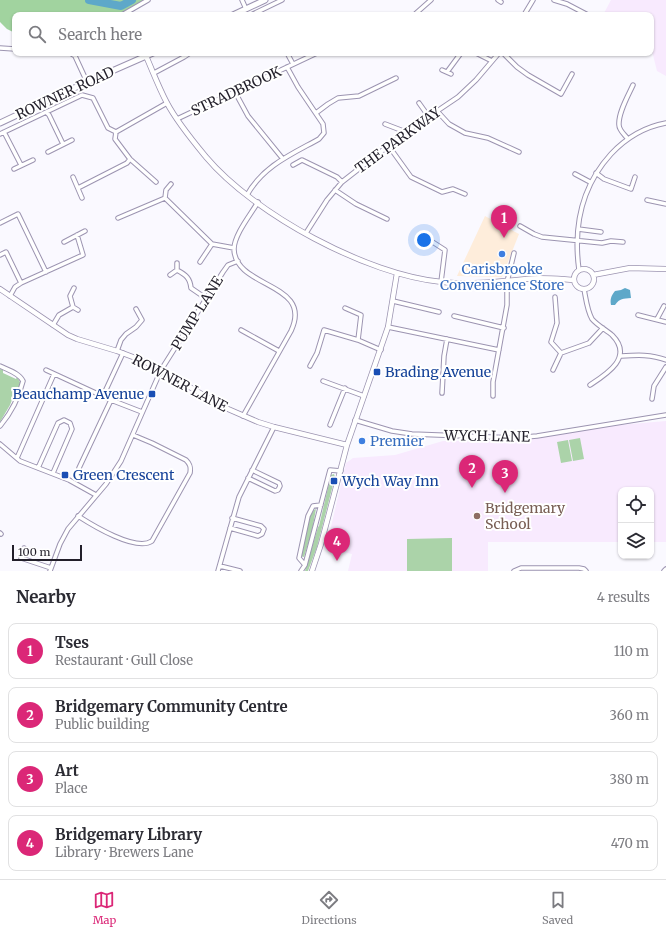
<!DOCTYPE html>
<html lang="en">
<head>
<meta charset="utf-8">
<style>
	body { margin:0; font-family:Merriweather,serif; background:#f7f7f7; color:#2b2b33 }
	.controls { position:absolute; right:12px; bottom:12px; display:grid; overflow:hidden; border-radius:8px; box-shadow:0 1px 3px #0004 }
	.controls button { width:36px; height:36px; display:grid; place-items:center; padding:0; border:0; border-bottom:1px solid #e1e1e2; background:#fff; color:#2b2b33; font:20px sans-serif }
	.scale { position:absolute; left:12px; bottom:10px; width:70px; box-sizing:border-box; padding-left:4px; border:2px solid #221f2a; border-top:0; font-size:11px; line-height:14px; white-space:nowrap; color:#221f2a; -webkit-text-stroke:3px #fff; paint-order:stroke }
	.you { position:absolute; left:424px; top:240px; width:14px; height:14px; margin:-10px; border:3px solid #fff; border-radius:50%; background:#1a73e8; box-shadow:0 0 0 6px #1a73e833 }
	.badge { display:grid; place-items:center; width:26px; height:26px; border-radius:50%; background:#db2777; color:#fff; font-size:13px; font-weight:700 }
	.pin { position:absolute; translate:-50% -33px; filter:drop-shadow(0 1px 2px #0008) }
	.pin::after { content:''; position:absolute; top:21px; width:14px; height:12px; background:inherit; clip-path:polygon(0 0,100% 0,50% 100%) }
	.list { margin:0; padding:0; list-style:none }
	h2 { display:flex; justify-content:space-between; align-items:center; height:52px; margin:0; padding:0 16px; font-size:17px }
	h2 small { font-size:13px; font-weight:400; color:#7c7c81 }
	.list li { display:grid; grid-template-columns:26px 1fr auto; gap:12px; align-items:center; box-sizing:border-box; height:56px; margin:0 8px 8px; padding:0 8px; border:1px solid #e1e1e2; border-radius:8px }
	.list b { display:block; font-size:15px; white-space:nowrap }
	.list p { margin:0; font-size:13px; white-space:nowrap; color:#7c7c81 }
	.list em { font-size:13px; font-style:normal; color:#7c7c81 }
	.icon { flex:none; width:22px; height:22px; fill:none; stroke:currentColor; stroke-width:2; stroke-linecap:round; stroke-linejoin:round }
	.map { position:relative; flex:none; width:666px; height:571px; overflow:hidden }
	.search { position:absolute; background:#fff; box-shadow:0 1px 3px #0004; left:12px; right:12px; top:12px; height:44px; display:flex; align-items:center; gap:10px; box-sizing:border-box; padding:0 14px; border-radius:8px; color:#7c7c81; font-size:15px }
	.sheet { height:308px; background:#fff }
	nav { display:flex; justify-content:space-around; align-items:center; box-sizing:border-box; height:56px; border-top:1px solid #e1e1e2; background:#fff; font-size:11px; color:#7c7c81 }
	nav a { display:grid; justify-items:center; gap:2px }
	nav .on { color:#db2777 }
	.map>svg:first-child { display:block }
</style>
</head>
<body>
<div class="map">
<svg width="666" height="571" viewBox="0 0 666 571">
	<rect width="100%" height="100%" fill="#faf9ff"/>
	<!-- commercial -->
	<path fill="#feeddb" d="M485,216l34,18 -17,43 -45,-1z"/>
	<!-- education -->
	<path fill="#f8eafe" d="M611,0h55v76l-9,-5 -6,-24v-32h-48z
		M666,421v121h-15v-52h-30v52h-133v29h-140l4,-17 -26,-6 20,-85 7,-5 42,-3 48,-14 77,-1 99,-15z"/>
	<!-- green -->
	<path fill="#abd3a9" d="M0,369l3,1v3l13,6 1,-2 3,5v5h-3l-7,18 -10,17z
		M580,438l4,21 -11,2 -4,-21z
		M568,440l4,21 -11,2 -4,-21z
		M334,474l1,3 -18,70 -9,24h-3l13,-44 1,-1 12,-51z
		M316,509l-4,22 -8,26 -4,-1 9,-38 5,-8z
		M452,538v33h-45v-32z"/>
	<!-- forest -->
	<path fill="#a1d39f" d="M0,0h146l-27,15h-104v18l-8,-4 -7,-7z"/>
	<!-- water -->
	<path fill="#5ea8c9" d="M625,288l5,2 1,8c-8,1 -11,0 -16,7h-4c-1,-6 0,-9 4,-14l6,-1z"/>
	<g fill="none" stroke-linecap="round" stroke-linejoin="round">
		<!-- river -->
		<path stroke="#5ea8c9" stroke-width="8" d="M89,0l32,6 11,-6"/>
		<!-- minor casing -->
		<g stroke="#9c94b1" stroke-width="5.5">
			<path id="minor" d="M242,0l4,9
				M498,0l3,2
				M554,0l13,4 21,11
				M122,15l26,-15
				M251,15l31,-15
				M414,15l17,-15
				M524,15l9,-15
				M0,48l15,1
				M70,53l5,3 12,26
				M287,53l6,11
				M476,53l16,8
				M503,53l14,14 11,8 33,19 11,-20
				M442,70l9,4
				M447,72l14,-19
				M154,73l30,-16 6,-4
				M235,92l13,24 35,43
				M419,103l10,14
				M437,111l12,13 16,9 23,5 31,14
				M46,112l3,3 14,29
				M316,113l12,-9 10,-6 21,-2 37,-18
				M177,119l140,-66
				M385,124l21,8
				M4,132l17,33
				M116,132l-1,7 15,20 26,23
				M0,134l82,-39 11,3 15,30 8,4 51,-29
				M627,138c-3,-4 -8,-8 -8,-13 -1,-12 9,-29 14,-40
				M388,145l23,32 31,15 11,-3 12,5
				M48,152l24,-12
				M293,165l9,-5 35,17 5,5
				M14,169l19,-9
				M596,173l8,6 27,10 4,-12
				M575,174l15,8
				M73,177l9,21
				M171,184l-5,6 -1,8 47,46 22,4
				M78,188l49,-25 3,-4
				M335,190l21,14 31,15
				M247,195c16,-29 45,-41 72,-56l5,-6 -1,-9 -25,-37 -11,-20
				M647,200l19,4
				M118,218l47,-20
				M0,223l18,-9 28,58
				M520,226l14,8 8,3 60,6 9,-2 12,1
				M578,229l23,3
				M306,233l21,-33 15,-18 64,-50 52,-35 18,-17 23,-27
				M431,241l14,9 -4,32
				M64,242l21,-11
				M0,255l6,-3 15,31
				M200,262l12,-18
				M177,263v7c9,5 13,8 14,18l16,11
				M579,270c-6,-44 2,-83 32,-116 16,-17 33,-27 55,-31
				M170,275l7,-5
				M74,288l-4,8 3,11 5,3
				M584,289c2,10 3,21 8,30 5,6 14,11 20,16 22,22 -5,39 -22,50
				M10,296l5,-9 6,-4 62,-28 -6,-20
				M555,297l2,26 -6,19 10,11 28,-10 14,-15
				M393,301l46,11
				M345,308l16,7 -3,25
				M638,315l28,7
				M454,316l50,12
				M657,319l7,-13
				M53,325l6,-10 14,-8
				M388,327l111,23
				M241,330l38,21
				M117,351l4,-11 5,-6 10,-7 6,-7 -6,-11
				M620,356c17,-1 31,-2 46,4
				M0,366c8,4 19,7 23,15 -4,16 -12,32 -23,45
				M310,366l7,-13 7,-23 34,10 23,10
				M46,370l65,30 31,12
				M553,370l8,-17
				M323,381l41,15
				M442,393l2,-37 3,-17
				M103,396l20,-43
				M493,396v-14l14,-77v-23l7,-29
				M652,399l2,-13 12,-19
				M243,416l48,-85c23,-49 -56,-42 -57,-82 0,-14 17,-35 24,-47
				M355,420l37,11 20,3 102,4 23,-2 129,-21
				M330,425l15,-37
				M0,444l20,17 49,19 27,15
				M17,458l37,-84
				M38,468l20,-45 6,-3 6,3 2,6 -19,44
				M79,468l32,-68
				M248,478l27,13 3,-1 2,-4 -1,-3 -27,-13
				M78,516c14,9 58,36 74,25l38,-68c1,-6 0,-9 -4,-13l-34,-17 -19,-8
				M230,528l28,8 4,-2 2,-5 -3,-3 -29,-8
				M0,533l1,1
				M24,548l-3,10 30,10
				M305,565l-6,-7 9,-42 5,-10 8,-1
				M220,566l20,5
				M50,571l10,-27 8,-15 38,-45 15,-23 40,-91 62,-98 5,-7 10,-4
				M218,571l21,-74 35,-70
				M301,571l4,-6 25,-95 11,1
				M514,571l7,-3h58l5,1 2,2
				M664,571l2,-2"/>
		</g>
		<!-- tertiary casing -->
		<g stroke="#9c94b1" stroke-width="6">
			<path id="tertiary" d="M146,56c7,16 13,32 21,47 10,19 25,37 39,54 48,57 161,118 236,125 29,3 55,0 84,-3 15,-2 32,0 48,1
				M574 279a10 10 0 1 1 20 0a10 10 0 1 1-20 0Z
				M593,275l37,-7 36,1
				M0,289l68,46 9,4 40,12 29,11 82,47 30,13 16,5 73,18
				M312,571l9,-27 26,-99 41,-118 9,-54"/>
		</g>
		<!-- secondary casing -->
		<g stroke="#9c94b1" stroke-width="7">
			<path id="secondary" d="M233,15l32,-15
				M0,123l87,-41 66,-29"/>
		</g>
		<!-- minor -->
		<use href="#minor" stroke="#fff" stroke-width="3.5"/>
		<!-- tertiary -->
		<use href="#tertiary" stroke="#fff" stroke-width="4.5"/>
		<!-- secondary -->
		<use href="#secondary" stroke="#fff" stroke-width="5"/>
	</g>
	<!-- markers -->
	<g fill="#3f7fe0" stroke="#fff" stroke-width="1.5">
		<circle cx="502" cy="254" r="4"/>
		<circle cx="362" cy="441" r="4"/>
	</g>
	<g fill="#1a4fb4" stroke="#fff" stroke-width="1.5">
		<rect x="373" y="368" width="8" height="8" rx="2"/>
		<rect x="148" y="390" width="8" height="8" rx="2"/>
		<rect x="61" y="471" width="8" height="8" rx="2"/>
		<rect x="330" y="477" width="8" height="8" rx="2"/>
	</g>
	<circle fill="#8d6e63" stroke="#fff" stroke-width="1.5" cx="477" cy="516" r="4"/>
	<g text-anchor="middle" stroke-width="4" stroke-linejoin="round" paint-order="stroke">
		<!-- street labels -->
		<g font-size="14" fill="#221f2a" stroke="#fff">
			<text transform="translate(236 91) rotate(-25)" y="5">STRADBROOK</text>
			<text transform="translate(65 93) rotate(-25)" y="5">ROWNER ROAD</text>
			<text transform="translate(398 140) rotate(-36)" y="5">THE PARKWAY</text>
			<text transform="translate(197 313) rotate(-58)" y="5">PUMP LANE</text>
			<text transform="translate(180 383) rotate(28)" y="5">ROWNER LANE</text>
			<text transform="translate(487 436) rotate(1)" y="5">WYCH LANE</text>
		</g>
		<!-- shop labels -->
		<g font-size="14" fill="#366cbe" stroke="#fff">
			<text x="502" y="274">Carisbrooke<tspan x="502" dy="16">Convenience Store</tspan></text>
			<text x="370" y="446" text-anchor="start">Premier</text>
		</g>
		<!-- transit labels -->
		<g font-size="14" fill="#164399" stroke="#fff" text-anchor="start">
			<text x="385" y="377">Brading Avenue</text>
			<text x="144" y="399" text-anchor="end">Beauchamp Avenue</text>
			<text x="73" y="480">Green Crescent</text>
			<text x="342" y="486">Wych Way Inn</text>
		</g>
		<!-- education labels -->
		<g font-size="14" fill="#785e54" stroke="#fff" text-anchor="start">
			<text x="485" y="513">Bridgemary<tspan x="485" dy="16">School</tspan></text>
		</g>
	</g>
</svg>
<div class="controls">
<button><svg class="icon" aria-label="locate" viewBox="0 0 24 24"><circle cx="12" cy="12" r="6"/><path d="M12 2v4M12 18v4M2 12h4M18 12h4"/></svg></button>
<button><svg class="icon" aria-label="layers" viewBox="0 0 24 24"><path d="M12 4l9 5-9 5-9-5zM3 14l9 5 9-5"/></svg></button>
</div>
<div class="scale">100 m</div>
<div class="you"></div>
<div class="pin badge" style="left:504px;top:238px">1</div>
<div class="pin badge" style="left:472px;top:488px">2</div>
<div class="pin badge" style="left:505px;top:493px">3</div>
<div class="pin badge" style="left:337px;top:561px">4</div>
<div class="search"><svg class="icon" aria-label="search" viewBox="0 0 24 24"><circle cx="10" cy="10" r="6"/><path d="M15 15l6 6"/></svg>Search here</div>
</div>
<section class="sheet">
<h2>Nearby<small>4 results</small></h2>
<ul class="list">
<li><span class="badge">1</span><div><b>Tses</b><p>Restaurant · Gull Close</p></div><em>110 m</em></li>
<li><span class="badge">2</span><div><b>Bridgemary Community Centre</b><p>Public building</p></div><em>360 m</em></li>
<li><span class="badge">3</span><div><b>Art</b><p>Place</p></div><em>380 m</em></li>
<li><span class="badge">4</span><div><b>Bridgemary Library</b><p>Library · Brewers Lane</p></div><em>470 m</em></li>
</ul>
</section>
<nav>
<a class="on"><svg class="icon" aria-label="map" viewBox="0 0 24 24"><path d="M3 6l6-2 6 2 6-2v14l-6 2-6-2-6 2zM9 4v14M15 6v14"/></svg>Map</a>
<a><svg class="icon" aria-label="directions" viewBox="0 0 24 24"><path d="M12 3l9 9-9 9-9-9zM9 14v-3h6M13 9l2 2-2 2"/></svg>Directions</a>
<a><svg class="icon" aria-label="saved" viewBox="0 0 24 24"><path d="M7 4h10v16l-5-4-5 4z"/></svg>Saved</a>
</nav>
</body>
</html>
